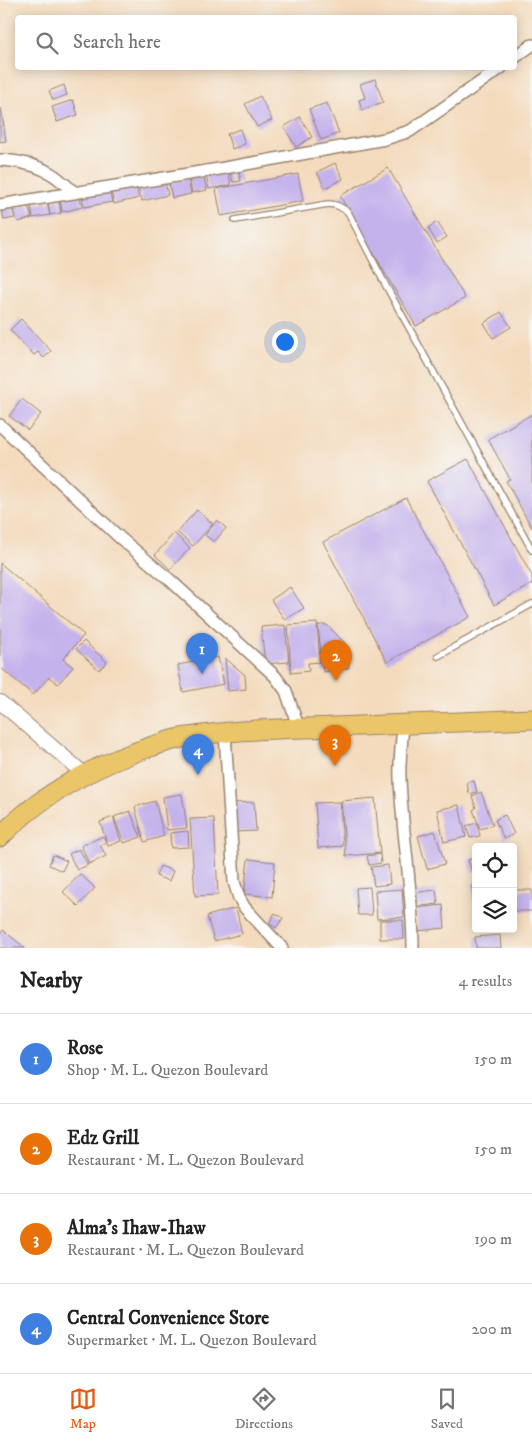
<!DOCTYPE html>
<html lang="en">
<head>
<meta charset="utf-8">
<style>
	body { margin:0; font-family:"IM FELL DW Pica",serif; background:#f6f6f6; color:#222 }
	.controls { position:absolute; right:15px; bottom:15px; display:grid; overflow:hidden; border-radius:5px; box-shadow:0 2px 12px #0003 }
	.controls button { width:45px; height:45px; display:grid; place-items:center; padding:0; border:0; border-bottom:1px solid #e0e0e0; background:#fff; color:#222; font:25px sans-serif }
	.you { position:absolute; left:284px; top:341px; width:18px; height:18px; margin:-12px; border:4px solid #fff; border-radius:50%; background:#1a73e8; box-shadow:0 0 0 8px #1a73e833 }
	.badge { display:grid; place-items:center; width:32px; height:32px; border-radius:50%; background:#ea580c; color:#fff; font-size:16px; font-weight:700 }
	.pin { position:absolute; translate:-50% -41px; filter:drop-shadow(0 1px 2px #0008) }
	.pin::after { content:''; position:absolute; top:26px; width:18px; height:15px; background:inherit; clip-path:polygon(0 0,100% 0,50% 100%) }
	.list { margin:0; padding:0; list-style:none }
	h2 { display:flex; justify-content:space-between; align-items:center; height:65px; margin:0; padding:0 20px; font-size:21px }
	h2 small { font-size:16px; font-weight:400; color:#767676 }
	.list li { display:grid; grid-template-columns:32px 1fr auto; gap:15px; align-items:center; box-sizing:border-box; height:90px; padding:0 20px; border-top:1px solid #e0e0e0 }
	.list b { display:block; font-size:19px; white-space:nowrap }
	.list p { margin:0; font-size:16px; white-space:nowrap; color:#767676 }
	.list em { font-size:16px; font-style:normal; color:#767676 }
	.icon { flex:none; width:28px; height:28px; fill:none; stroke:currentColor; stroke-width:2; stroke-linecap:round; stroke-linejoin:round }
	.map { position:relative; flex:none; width:532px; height:948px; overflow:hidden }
	.search { position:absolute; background:#fff; box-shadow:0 2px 12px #0003; left:15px; right:15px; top:15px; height:55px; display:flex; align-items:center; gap:12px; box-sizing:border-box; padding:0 18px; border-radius:5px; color:#767676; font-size:19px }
	.sheet { height:425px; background:#fff }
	nav { display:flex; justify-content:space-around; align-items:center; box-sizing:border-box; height:70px; border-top:1px solid #e0e0e0; background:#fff; font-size:14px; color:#767676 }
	nav a { display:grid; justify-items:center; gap:2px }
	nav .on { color:#ea580c }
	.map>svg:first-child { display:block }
</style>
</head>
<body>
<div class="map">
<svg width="532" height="948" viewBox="0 0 532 948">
	<rect width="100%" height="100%" fill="#f6f6f2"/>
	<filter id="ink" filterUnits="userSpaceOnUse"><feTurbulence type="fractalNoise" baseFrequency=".02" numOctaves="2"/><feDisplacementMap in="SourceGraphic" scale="10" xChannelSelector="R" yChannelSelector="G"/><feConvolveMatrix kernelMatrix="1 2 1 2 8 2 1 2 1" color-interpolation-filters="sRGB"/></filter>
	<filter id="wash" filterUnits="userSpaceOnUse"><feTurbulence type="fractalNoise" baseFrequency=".0096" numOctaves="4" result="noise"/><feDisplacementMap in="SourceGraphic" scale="20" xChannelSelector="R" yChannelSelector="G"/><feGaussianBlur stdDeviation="1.12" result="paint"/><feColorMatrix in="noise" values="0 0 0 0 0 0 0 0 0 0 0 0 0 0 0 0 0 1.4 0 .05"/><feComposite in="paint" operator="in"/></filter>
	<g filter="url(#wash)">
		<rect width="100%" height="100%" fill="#f4dbbe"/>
		<g id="blocks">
			<!-- building -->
			<path fill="#c4b2ec" d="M375,79l8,23 -21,8 -3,-10 6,-2 -5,-14z
				M64,85l3,10 -14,5 -4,-9z
				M260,96l12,24 -15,7 -12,-23z
				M73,100l5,15 -21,7 -5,-15z
				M327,103l12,30 -18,7 -12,-31z
				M0,108h1l5,33 -6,1z
				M300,117l12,20 -16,10 -12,-20z
				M240,129l5,15 -13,5 -5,-15z
				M335,163l8,16 -18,9 -8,-16z
				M388,168l77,130 -49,28 -76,-130z
				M238,169l3,12 -8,1 -3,-12z
				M228,170l3,15 -22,4 -3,-14z
				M203,174l4,16 -15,3 -3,-15z
				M298,174l5,27 -82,15 -5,-27z
				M188,179l3,15 -19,4 -3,-15z
				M165,182l3,13 -26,6 -3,-13z
				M136,186l3,12 -25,6 -3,-12z
				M109,189l3,13 -28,5 -3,-13z
				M79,195l3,12 -20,5 -2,-13z
				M59,200l2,13 -11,2 -2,-13z
				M47,202l3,13 -17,3 -2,-13z
				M11,205l4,13 -11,2 -3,-13z
				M28,205l4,13 -14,4 -4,-14z
				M437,222l10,15 -10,6 -9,-15z
				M501,312l10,15 -18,11 -9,-15z
				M21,319l30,32 -7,7 -6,-6 -4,3 -24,-25z
				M22,399l19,15 -13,16 -19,-14z
				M532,414v114l-26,-47 4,-2 -22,-40z
				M468,459l64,117v8l-38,21 -67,-124z
				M406,498l64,119 -83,45 -64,-120z
				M197,510l16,14 -20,22 -16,-14z
				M217,520l9,8 -12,14 -9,-7z
				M174,533l16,15 -20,21 -15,-14z
				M0,563l84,72 -21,24 10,8 -15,17 -9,-7 -16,18 -33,-28z
				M290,587l14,21 -19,12 -14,-20z
				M317,623l3,39 -12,1 1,8 -18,2 -3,-48z
				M285,625l4,37 -24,2 -4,-37z
				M318,625h9l18,18 4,25 -26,4z
				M84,641l23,21 -8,8 -23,-21z
				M218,657l6,27 -41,8 -5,-27z
				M225,658l20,17 1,14 -18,2z
				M474,781l3,11 -8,2 -2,-12z
				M481,792l12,33 -13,4 -7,-19 3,-2 -4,-12z
				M182,794l5,34 -20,2 -4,-33z
				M375,798l5,55 -34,3 -5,-55z
				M155,801l9,35 -20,6 -9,-35z
				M254,802l2,29 -22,1 -2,-29z
				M340,802l3,44 -25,2 -3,-45z
				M459,805l7,32 -22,5 -7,-32z
				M130,811l11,26 -17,6 -10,-26z
				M505,815l9,19 -10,5 -9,-19z
				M113,817l8,24 -13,5 -8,-24z
				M214,818l4,77 -23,1 -5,-77z
				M477,823l3,13 -10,2 -4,-12z
				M188,831l1,16 -18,1 -1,-15z
				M435,831l10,33 -18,5 -9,-33z
				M103,836l3,6 -6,3 6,11 -17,8 -8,-18z
				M79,849l9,16 -11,5 -8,-16z
				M380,854l1,9 -12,2 -2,-9z
				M53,855l14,6 -5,10 -13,-6z
				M476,857v14l-4,1 -4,-12z
				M248,859l27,3 -3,35 -28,-3z
				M388,865l2,19 -16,2 -3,-19z
				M160,866l13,5 -4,10 -13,-5z
				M80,874l15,14 -17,18 -15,-14z
				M473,883h3v20h-3z
				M370,887l2,28h-14l-2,-27z
				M402,889l2,28 -27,2 -2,-28z
				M436,890l2,14 -24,3 -1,-14z
				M513,890h19v21h-19z
				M443,905l2,23 -27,3 -2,-23z
				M236,908l6,26 -28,7 -7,-25z
				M275,913l8,5 -7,10 -7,-5z
				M380,920h23l1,19h-24z
				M3,930l22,18h-25v-14z
				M500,935l1,13h-25l-1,-11z"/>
		</g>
	</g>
	<g filter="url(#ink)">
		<use href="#blocks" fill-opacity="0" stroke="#98826e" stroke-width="1"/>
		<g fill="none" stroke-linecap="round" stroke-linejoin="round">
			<!-- service casing -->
			<g stroke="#98826e" stroke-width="8">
				<path id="service" d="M235,220l93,-16c8,0 13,3 20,8l38,74 146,264
					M438,656l94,-52"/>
			</g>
			<!-- minor casing -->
			<g stroke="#98826e" stroke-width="14">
				<path id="minor" d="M514,58l18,-13
					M0,160c17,1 35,4 50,13 9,5 17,13 25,20
					M0,205l219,-36 166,-30 25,-8 91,-63
					M0,425l119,112 51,43 105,96 11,15 13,38
					M403,724c-1,18 -4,37 -3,54 2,57 13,113 13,170
					M225,733l9,149 5,16 6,10 37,40"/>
			</g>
			<!-- tertiary casing -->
			<g stroke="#98826e" stroke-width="16">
				<path id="tertiary" d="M0,702l84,72"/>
			</g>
			<!-- trunk casing -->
			<g stroke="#98826e" stroke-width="21">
				<path id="trunk" d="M0,837c37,-39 83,-65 133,-84 18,-6 36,-14 55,-16 48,-8 98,-8 147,-10 66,-3 131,-5 197,-8"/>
			</g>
			<!-- service -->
			<use href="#service" stroke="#fff" stroke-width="5.5"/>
			<!-- minor -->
			<use href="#minor" stroke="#fff" stroke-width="11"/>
			<!-- tertiary -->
			<use href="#tertiary" stroke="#fff" stroke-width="14"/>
			<!-- trunk -->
			<use href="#trunk" stroke="#ebc669" stroke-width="19"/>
		</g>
	</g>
</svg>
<div class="controls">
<button><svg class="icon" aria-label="locate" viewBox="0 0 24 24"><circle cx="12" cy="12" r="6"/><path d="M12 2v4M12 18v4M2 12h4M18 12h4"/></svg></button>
<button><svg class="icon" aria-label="layers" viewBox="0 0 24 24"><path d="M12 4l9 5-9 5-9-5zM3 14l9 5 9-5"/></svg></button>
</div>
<div class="you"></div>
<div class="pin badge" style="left:202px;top:674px;background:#3f7fe0">1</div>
<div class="pin badge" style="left:336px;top:681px;background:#e8710a">2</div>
<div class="pin badge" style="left:335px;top:766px;background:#e8710a">3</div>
<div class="pin badge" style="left:198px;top:775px;background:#3f7fe0">4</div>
<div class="search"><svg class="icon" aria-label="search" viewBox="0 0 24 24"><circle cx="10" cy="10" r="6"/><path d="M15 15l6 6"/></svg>Search here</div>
</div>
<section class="sheet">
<h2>Nearby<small>4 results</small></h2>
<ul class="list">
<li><span class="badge" style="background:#3f7fe0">1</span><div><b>Rose</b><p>Shop · M. L. Quezon Boulevard</p></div><em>150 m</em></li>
<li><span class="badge" style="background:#e8710a">2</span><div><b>Edz Grill</b><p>Restaurant · M. L. Quezon Boulevard</p></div><em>150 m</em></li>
<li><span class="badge" style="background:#e8710a">3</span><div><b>Alma's Ihaw-Ihaw</b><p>Restaurant · M. L. Quezon Boulevard</p></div><em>190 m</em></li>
<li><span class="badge" style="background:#3f7fe0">4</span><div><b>Central Convenience Store</b><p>Supermarket · M. L. Quezon Boulevard</p></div><em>200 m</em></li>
</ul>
</section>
<nav>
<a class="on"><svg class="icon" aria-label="map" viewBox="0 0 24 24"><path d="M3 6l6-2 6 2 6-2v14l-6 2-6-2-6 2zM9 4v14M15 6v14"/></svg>Map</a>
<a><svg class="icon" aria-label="directions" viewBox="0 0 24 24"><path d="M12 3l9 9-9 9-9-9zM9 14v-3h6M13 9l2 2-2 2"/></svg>Directions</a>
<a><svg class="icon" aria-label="saved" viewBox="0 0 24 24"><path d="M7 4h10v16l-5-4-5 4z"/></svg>Saved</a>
</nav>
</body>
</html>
